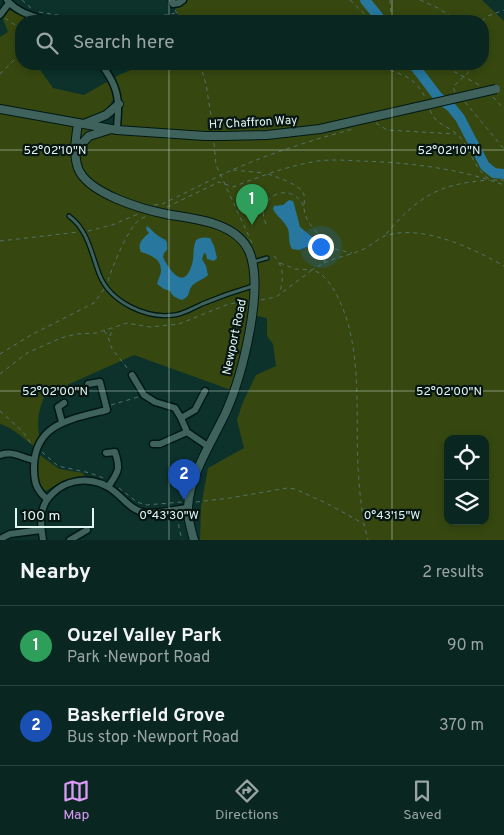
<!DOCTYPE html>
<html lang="en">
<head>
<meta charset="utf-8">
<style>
	body { margin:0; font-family:Overpass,sans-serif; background:#122e29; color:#f1f3f6 }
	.controls { position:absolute; right:15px; bottom:15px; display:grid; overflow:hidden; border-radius:10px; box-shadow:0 2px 8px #0003 }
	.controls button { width:45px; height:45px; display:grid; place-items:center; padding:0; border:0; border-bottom:1px solid #29433e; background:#092620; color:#f1f3f6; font:25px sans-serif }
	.scale { position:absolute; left:15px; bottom:12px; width:79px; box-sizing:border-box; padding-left:5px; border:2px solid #e2f6f2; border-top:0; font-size:14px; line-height:18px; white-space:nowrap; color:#e2f6f2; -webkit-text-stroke:4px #071613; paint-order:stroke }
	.you { position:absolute; left:320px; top:246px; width:18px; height:18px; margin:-12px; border:4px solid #fff; border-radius:50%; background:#1a73e8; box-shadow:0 0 0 8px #1a73e833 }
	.badge { display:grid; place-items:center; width:32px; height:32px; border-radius:50%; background:#da9af6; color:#fff; font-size:16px; font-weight:700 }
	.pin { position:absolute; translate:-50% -41px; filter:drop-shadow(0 1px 2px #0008) }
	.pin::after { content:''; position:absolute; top:26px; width:18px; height:15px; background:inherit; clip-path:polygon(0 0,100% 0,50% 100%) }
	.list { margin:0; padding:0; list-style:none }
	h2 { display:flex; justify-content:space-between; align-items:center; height:65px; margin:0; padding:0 20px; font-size:21px }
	h2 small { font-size:16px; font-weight:400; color:#99a5a5 }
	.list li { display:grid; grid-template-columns:32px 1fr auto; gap:15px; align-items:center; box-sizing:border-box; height:80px; padding:0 20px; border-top:1px solid #29433e }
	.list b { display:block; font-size:19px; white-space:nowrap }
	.list p { margin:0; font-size:16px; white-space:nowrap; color:#99a5a5 }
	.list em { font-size:16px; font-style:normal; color:#99a5a5 }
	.icon { flex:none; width:28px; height:28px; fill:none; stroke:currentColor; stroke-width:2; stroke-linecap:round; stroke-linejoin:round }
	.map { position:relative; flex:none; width:504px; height:540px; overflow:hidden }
	.search { position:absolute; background:#092620; box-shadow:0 2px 8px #0003; left:15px; right:15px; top:15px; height:55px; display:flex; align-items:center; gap:12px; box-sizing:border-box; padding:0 18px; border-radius:20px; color:#99a5a5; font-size:19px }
	.sheet { height:225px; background:#092620 }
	nav { display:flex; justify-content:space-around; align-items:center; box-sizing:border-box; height:70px; border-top:1px solid #29433e; background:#092620; font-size:14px; color:#99a5a5 }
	nav a { display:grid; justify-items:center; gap:2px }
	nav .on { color:#da9af6 }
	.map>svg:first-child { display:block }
</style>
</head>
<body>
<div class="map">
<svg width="504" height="540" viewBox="0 0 504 540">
	<rect width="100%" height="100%" fill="#0c322b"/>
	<!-- green -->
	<path fill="#364810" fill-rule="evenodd" d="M183,0h299l22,21v519h-304l1,-33 7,-39 36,-20 -7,-28 6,-18 13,-27 20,-9 -3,-22 -6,-8v-18l-14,-3 -19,76 -100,-36 -89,40c-8,19 -8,27 -5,47l-4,6c-12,-9 -21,-19 -36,-24v-387l8,-5 -7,-18 8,-11 37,18h-25v43h15l17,24 31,7 35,-20 26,-11h338v-43h-302l-8,-17zM116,92l1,38 -38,-7c18,-7 31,-12 37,-31zM448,439h37v82h-37z
		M37,453l22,16 24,4 1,3 -22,5 -16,10 -9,-9z"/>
	<!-- water -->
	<path fill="#27779e" d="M289,200l4,1 1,3 6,23 12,10 2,7 -2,4 -6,-1 -7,3 -7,-1c-4,-6 -2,-13 -4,-20 -4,-9 -12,-13 -15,-20l1,-3 9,-1z
		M147,226c4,3 6,6 10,9 8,6 11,2 10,15l-3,3 -1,4c5,11 20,34 28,10 4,-9 1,-18 5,-27 5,-3 8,-3 14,-2l4,8 3,12 -3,3 -7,-2 -1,-5 -2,-1 -2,6 4,7 2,9c-5,5 -12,6 -16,11 -5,6 0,9 -10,14 -6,-2 -10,-4 -12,-9l-6,-2 -7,-5c1,-4 3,-8 4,-12 1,-13 -10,-17 -20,-20 -4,-8 1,-13 8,-19l-3,-4z"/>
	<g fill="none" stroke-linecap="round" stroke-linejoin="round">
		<!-- river -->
		<path stroke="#27779e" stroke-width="10" d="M365,0l17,21
			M413,64l25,33 13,10 9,11 25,48 9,7 10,1"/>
		<!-- service casing -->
		<g stroke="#001814" stroke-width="5.5">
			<path id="service" d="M69,216c20,15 22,38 31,60 11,26 46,43 74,39 10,-1 19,-7 28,-11 17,-7 34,-13 51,-18
				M253,262l14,-4"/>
		</g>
		<!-- minor casing -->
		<g stroke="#001814" stroke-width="9">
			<path id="minor" d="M7,0c9,12 26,16 39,21
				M172,0l1,4 6,-1 4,-3
				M0,15l9,-12
				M101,64c11,15 18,27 17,47 0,6 -1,13 -1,19
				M132,375l12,20 11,7 20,6 6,10 6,14 22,15
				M181,418l14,-8 10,-19
				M62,422l-4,-15 6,-4
				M153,444h7l27,-12
				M106,453l9,-1c6,18 3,20 -7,35
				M0,455c12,-5 22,3 34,5
				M47,499c-11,-9 -13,-17 -13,-31 0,-45 38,-49 73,-58l-7,-28 -12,2
				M0,539l10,-5 31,-4
				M43,540c-3,-17 -4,-34 9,-46 17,-17 44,-18 63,-2 10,8 17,19 31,21 10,1 30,-4 42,-5
				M70,540l17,-10"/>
		</g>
		<!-- tertiary casing -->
		<g stroke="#001814" stroke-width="10">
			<path id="tertiary" d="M0,109l117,21 88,6
				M78,123c-2,15 -5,31 0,45 9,25 63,41 88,46 27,5 69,7 83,37 16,37 -7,125 -23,161 -14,30 -36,62 -38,95 -1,10 3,23 6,33
				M84,124l22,-9 13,-11
				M223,136l44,-1 53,-6 97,-22
				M75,151l14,-15 19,-6"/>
		</g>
		<!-- path -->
		<path stroke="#52726c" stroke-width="1" stroke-dasharray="4 4" stroke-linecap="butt" d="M22,0l11,10
			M350,0l22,21
			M390,0l1,14 3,7
			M420,0l18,8 20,13
			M175,10l6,11
			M39,12l37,6 6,3
			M5,18l16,11
			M149,21l5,-4 22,-4
			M482,21l6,-5 16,-6
			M200,64l6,20 7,45
			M385,64c4,8 12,8 20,12 10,5 16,13 21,23
			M440,64l41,22
			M0,74l21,-21
			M455,92l-2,-5 2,-2 22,-21
			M493,97l11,12
			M465,102l39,47
			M430,110c6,16 18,15 29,26 12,14 15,33 30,43
			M376,123l11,7 68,4
			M214,143l2,22 36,78
			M233,170l31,3
			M493,180h11
			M154,205l8,-1c24,-11 46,-23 70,-34 39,-17 80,-30 121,-41
			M167,207l52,-25 14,5c25,-10 52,-20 79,-25 15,-3 31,-2 46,-1 48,1 100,7 146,24
			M266,224c-13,-26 25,-46 38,-17 0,-4 1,-9 0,-12 -2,-10 -27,-18 -36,-21
			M88,231l24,-6 26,-11
			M386,234c33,-38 52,-50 103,-54
			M0,241l79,-9
			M327,247l25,6
			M274,256c11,12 9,22 6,37
			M280,263l15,6 17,1 12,-7c9,-29 -18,-30 -20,-55
			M324,263c13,-6 27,-8 40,-14 8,-4 16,-12 23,-14 38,-10 85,13 117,31
			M108,281c4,-14 20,-53 32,-62 2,-1 5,-2 8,-3
			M261,300l15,-3 36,-27c10,2 17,12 22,20 30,52 21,120 24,177 1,19 3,38 6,57
			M104,331c7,7 4,12 9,19 5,7 11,13 16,21
			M110,336l3,-8
			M0,354l31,-19 63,-32 10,-14
			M0,374l27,-21 34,-15 15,-4 20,-1 31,-10 23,4 29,-3 47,-19 21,-5
			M111,405l27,-8
			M0,411l23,21 9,13
			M42,452l16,14 32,7 16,6
			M119,488l18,14 9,3 36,-3
			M196,502l34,-4 57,-10 8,1 33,15 36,20 4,16
			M178,516l1,12 3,12"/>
		<!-- service -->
		<use href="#service" stroke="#3f635c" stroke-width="3"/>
		<!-- minor -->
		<use href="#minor" stroke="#3f635c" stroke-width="6"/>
		<!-- tertiary -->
		<use href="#tertiary" stroke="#3f635c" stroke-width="8"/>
		<!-- tertiary-bridge casing -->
		<g stroke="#001814" stroke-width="10" stroke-linecap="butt">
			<path id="tertiary-bridge" d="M417,107l79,-18
				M205,136h18"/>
		</g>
		<!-- tertiary-bridge -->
		<use href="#tertiary-bridge" stroke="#3f635c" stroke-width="8"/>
	</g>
	<!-- ticks -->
	<path fill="none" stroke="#e2f6f2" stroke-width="1" stroke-opacity="0.45" d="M169,0v21M392,0v21M169,64v476M392,64v476M0,150h504M0,391h504"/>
	<g text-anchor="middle" stroke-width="4.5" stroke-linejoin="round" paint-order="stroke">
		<!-- street labels -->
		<g font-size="12" fill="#e2f6f2" stroke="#071613">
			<text transform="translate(253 122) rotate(-3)" y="4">H7 Chaffron Way</text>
			<text transform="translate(234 337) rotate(-78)" y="4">Newport Road</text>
		</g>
	</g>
	<g font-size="12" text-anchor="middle" fill="#e2f6f2" stroke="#071613" stroke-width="4.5" stroke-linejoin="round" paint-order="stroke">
		<text x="55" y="154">52°02'10"N</text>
		<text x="449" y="154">52°02'10"N</text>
		<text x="55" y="395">52°02'00"N</text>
		<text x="449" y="395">52°02'00"N</text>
		<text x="169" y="519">0°43'30"W</text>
		<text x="392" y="519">0°43'15"W</text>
	</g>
</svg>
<div class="controls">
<button><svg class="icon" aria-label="locate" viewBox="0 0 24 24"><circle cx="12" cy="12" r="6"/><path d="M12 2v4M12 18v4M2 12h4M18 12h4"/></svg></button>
<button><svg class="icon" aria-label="layers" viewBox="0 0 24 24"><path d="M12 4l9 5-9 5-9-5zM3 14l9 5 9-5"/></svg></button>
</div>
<div class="scale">100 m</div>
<div class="you"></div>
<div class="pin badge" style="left:252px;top:225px;background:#2e9e5b">1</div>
<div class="pin badge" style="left:184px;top:500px;background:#1a4fb4">2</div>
<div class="search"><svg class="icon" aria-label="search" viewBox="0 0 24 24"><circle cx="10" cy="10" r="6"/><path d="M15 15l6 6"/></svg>Search here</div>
</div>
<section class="sheet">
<h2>Nearby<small>2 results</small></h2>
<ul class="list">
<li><span class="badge" style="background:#2e9e5b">1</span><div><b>Ouzel Valley Park</b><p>Park · Newport Road</p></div><em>90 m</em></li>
<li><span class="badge" style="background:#1a4fb4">2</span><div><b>Baskerfield Grove</b><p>Bus stop · Newport Road</p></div><em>370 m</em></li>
</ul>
</section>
<nav>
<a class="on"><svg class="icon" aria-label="map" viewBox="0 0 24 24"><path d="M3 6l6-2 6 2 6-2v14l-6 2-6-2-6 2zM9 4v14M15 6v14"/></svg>Map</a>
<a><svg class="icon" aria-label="directions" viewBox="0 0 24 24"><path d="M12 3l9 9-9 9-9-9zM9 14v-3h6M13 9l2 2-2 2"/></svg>Directions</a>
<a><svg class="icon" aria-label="saved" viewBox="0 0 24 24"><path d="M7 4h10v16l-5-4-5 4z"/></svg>Saved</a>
</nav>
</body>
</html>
